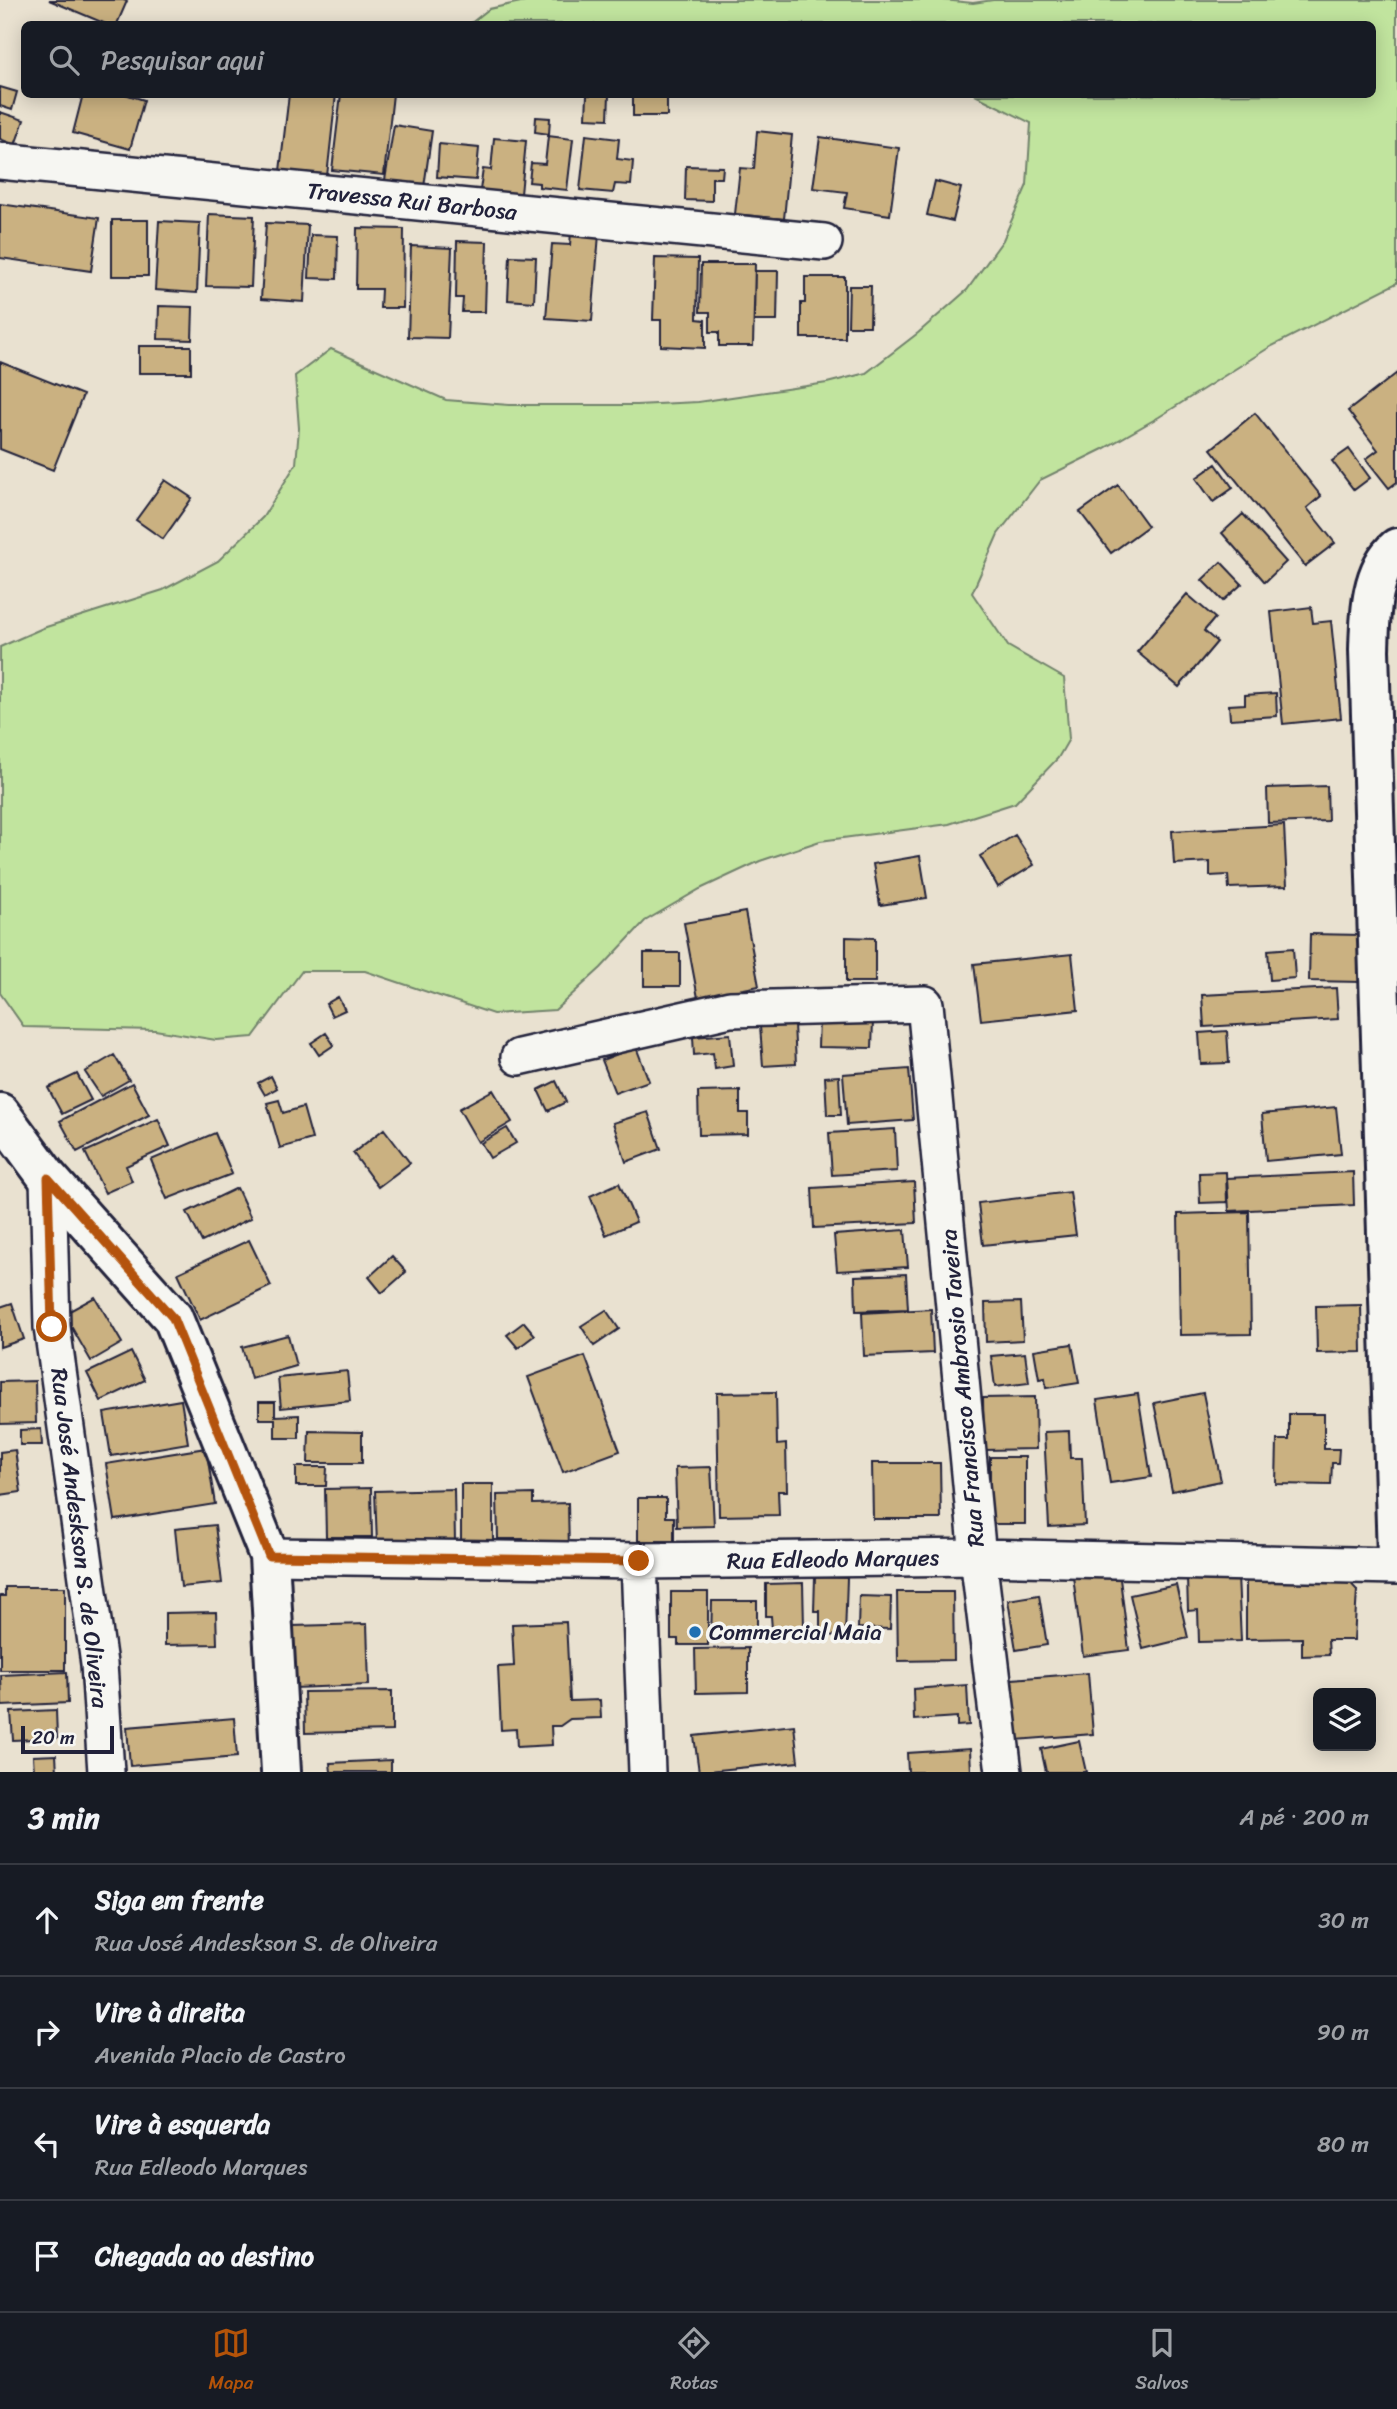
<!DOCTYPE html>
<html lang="pt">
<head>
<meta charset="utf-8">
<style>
	body { margin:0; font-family:Sriracha,sans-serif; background:#242831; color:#f1f3f6 }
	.controls { position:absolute; right:21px; bottom:21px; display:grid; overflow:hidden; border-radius:10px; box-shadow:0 4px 18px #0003 }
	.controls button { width:63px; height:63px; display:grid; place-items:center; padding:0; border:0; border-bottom:2px solid #363941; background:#171b24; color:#f1f3f6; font:35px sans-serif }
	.scale { position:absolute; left:21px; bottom:18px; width:93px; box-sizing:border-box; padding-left:7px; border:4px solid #22223b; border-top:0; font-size:19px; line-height:24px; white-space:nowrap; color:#22223b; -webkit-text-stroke:5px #f6f6f2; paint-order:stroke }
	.stop { position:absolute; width:21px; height:21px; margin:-16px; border:5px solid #b45309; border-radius:50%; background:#fff }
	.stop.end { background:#b45309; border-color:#fff; box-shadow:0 2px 7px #0008 }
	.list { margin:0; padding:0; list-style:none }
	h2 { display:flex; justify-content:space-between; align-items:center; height:91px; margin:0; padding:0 28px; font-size:30px }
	h2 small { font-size:23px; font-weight:400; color:#9ea1a6 }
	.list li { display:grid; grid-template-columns:46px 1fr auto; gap:21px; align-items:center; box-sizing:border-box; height:112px; padding:0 28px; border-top:2px solid #363941 }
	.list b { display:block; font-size:26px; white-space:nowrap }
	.list p { margin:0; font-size:23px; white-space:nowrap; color:#9ea1a6 }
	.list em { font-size:23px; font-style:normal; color:#9ea1a6 }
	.icon { flex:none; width:38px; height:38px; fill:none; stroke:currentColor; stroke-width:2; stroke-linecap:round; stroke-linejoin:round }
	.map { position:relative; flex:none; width:1397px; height:1772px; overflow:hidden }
	.search { position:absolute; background:#171b24; box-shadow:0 4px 18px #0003; left:21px; right:21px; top:21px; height:77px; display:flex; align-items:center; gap:18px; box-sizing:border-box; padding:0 24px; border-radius:10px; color:#9ea1a6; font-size:26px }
	.sheet { height:539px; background:#171b24 }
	nav { display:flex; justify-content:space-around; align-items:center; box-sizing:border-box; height:98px; border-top:2px solid #363941; background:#171b24; font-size:19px; color:#9ea1a6 }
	nav a { display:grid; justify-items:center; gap:4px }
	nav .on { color:#b45309 }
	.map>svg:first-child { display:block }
</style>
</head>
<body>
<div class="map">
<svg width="1397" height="1772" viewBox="0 0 1397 1772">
	<rect width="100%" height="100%" fill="#e9e1d0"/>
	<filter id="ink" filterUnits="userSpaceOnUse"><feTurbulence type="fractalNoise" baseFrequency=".0143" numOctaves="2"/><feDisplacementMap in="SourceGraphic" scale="14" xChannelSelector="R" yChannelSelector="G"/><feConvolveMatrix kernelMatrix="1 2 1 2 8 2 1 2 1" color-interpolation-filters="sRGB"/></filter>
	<g filter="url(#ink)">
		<!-- green -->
		<path fill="#c1e49e" stroke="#72836c" stroke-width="2" d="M530,0h413l30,3 20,-3h404v283l-127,64 -111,70 -56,32 -63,31 -42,54 -26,59 36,53 56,32 5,61 -11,19 -43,45 -66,21 -129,17 -60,20 -60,28 -55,32 -44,47 -46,42 -62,4 -128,-43h-63l-49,66 -37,3 -61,-10 -131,-3 -24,-34v-346l43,-19 120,-38 55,-29 45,-44 33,-53 3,-36 -4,-52 36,-27 115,51 63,5h127l62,-3 129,-19 39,-10 52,-40 49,-43 36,-50 24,-55 4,-62 -56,-28 397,-1v-70h-902l19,-15z"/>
		<!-- building -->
		<path fill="#cab181" stroke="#22223b" stroke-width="2" d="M49,0h74l4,1 -10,23h-11z
			M0,87l17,5 -5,18 -12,-4z
			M83,94h42l19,6 -14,49 -57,-16z
			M289,94h47l-9,82 -47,-5z
			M341,94h52l-9,81 -52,-5z
			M633,94h34v22h-34z
			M587,95h22l-1,24 -22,-1z
			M0,112l24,8 -9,25 -15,-6z
			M536,117l14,1 -1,16 -14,-2z
			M394,125l38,6 -8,56 -39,-7z
			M757,131l35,4 -8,84 -49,-5 5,-46 14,1z
			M586,135l33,4 -2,20 16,2 -2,24 -16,-1 -2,9 -33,-3z
			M548,136l25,3 -6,51 -28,-3v-4l-10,-1 2,-19 14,1z
			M820,137l79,11 -9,67 -46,-7 3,-16 -34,-4z
			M494,138l32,3 -5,53 -41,-4 3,-21 8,1z
			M439,144l40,4 -3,32 -39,-3z
			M686,166l37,1 -1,11h-10v23l-27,-1z
			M935,181l26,7 -8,33 -26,-6z
			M0,204l99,14 -8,53 -91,-13z
			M209,214l45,2 -3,71 -45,-1z
			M112,220h36v56h-36z
			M159,221l41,2 -3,70 -42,-3z
			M266,223l42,2 -4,77 -43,-3z
			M357,228l47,1 -1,79h-23l1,-19h-25z
			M571,232l28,2 -7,87 -46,-3 6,-74 18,1z
			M311,235l27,1 -1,43 -28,-1z
			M457,241l30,1 -2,70h-23l1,-14h-7z
			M411,246l41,2 -4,90 -40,-1z
			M510,256l26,1 -2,45 -26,-2z
			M655,258l43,1 -1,60 8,1v28l-44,-2v-26h-8z
			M701,264h54l-2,82h-34v-14h-9v-20h-10z
			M755,271h23l-1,50h-23z
			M805,277h40v61h-44v-35h4z
			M849,286h22l-1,40h-22z
			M159,306l34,1 -1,33 -34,-1z
			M139,346h52v27h-52z
			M0,362l83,33 -30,75 -53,-21z
			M1397,373v109l-8,6 -23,-29 12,-9 -30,-39z
			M1255,413l66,83 -14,12 28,35 -30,23 -94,-117z
			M1349,449l21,29 -16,12 -22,-29z
			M1216,464l17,24 -20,14 -17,-24z
			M165,480l27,18 -29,41 -27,-19z
			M1118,485l30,41 -37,27 -31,-41z
			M1243,514l43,48 -21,20 -43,-49z
			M1221,562l21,22 -19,17 -21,-21z
			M1187,594l28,24 -11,13 13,11 -38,45 -42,-35z
			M1311,607l2,16 18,-2 10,97 -58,6 -12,-112z
			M1276,693l1,23 -47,3 -1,-14 16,-1v-9z
			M1327,786l1,35 -60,2 -1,-35z
			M1284,825l3,61 -58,2 -1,-13 -18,1v-14l-36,2 -2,-33z
			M1015,835l19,30 -36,22 -18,-31z
			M920,856l7,42 -47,7 -7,-41z
			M745,912l14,74 -61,12 -14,-75z
			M1310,934l52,1 -1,47 -52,-1z
			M846,937l29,1v44h-29z
			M1293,948l2,30 -25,2 -2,-30z
			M644,953h36v33h-36z
			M1072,954l6,56 -97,10 -7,-56z
			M1336,988l2,31 -134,8 -2,-32z
			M338,997l7,13 -13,6 -6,-12z
			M819,1019l54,2 -1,27 -54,-1z
			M794,1024l2,40 -33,2 -3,-40z
			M1227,1031l2,32 -28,1 -2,-31z
			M326,1033l8,12 -15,10 -8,-12z
			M730,1034l3,32 -18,3 -2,-16 -19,2 -1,-18z
			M636,1047l13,34 -34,12 -13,-33z
			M114,1055l15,25 -28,16 -16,-24z
			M909,1069l4,51 -66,5 -4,-51z
			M77,1074l14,26 -29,14 -14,-26z
			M271,1076l6,12 -12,7 -7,-12z
			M839,1076l2,39h-14l-2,-38z
			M556,1081l10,21 -18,9 -10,-21z
			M132,1083l17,32 -72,37 -17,-31z
			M493,1090l19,32 -34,20 -19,-33z
			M740,1091v22h8v21l-49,1 -1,-43z
			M279,1100l4,13 20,-6 9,32 -32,9 -13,-45z
			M1336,1107l5,47 -75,7 -4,-47z
			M648,1112l13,37 -35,13 -13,-39z
			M158,1119l12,27 -44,20 6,15 -27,12 -20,-41z
			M507,1128l9,15 -26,15 -9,-15z
			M384,1129l26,34 -32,24 -25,-34z
			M895,1129l2,42 -65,4 -3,-42z
			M215,1133l17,41 -65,25 -16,-39z
			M1226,1172l1,30 -27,1 -1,-30z
			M1353,1172l1,33 -125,6 -2,-33z
			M914,1182l2,41 -102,5 -2,-40z
			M619,1183l17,39 -30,13 -16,-39z
			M237,1188l14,30 -49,24 -15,-30z
			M1070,1192l6,43 -93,10 -5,-42z
			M1249,1212l2,122 -71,1 -2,-121z
			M905,1230l3,37 -71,4 -3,-36z
			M249,1240l22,46 -71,34 -22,-47z
			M392,1256l14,16 -24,21 -13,-16z
			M906,1274l2,35 -52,2 -1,-35z
			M95,1297l27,46 -31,18 -27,-47z
			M1021,1302l2,38 -37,2 -1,-39z
			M12,1303l12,36 -24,8v-40z
			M1361,1305l1,47 -45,1 -1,-47z
			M931,1309l2,44 -69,3 -2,-43z
			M606,1310l13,19 -25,17 -13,-20z
			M524,1322l11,13 -17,13 -11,-13z
			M288,1335l8,31 -45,13 -9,-32z
			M1072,1344l7,39 -33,5 -1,-10 -6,1 -5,-29z
			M131,1352l14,28 -44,21 -14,-28z
			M1025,1353l4,30 -34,4 -4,-31z
			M585,1356l35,95 -57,21 -35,-95z
			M347,1371l3,30 -69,7 -3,-30z
			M35,1381l1,42 -36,1v-42z
			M776,1392l1,53 9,-1 1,47h-9l1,24 -60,1 -2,-123z
			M1203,1393l18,88 -49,10 -18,-88z
			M1138,1394l13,83 -41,6 -13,-83z
			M1035,1397l1,52 -52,1 -1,-52z
			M181,1400l7,43 -77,13 -7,-43z
			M259,1402h16v14l24,-1v23h-24v-19h-16z
			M1289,1414h35v35h15l-1,14h-6l-1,22 -55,-1 1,-44h12z
			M41,1429l1,16h-22v-15z
			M309,1431l53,1v31h-54z
			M1069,1431l1,27h12l3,67 -36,2 -5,-95z
			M206,1448l9,56 -100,16 -9,-56z
			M15,1450l6,42 -21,3v-43z
			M990,1457h35v67h-35z
			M872,1463h68l1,56h-68z
			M296,1467h31l-1,19h-30z
			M711,1467l3,59 -37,1 -2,-59z
			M461,1484h32v56h-32z
			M371,1488l1,49h-46l-1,-48z
			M454,1489l1,53 -78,2 -2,-53z
			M533,1494v10l35,-1 1,48 -45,1 -1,-13h-25l-1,-44z
			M638,1498h28v19h8v24h-36z
			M215,1525l7,58 -41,4 -6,-58z
			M1118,1563l11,87 -46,6 -11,-88z
			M1343,1575l14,15 -3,50h-26l1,15 -27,1v-18l-56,1v-63z
			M1238,1576l3,65 -42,1 -1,-32 -10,1 -1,-33z
			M815,1577l32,1 -2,58 -25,-1v-24h-6z
			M803,1583l1,44 -32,2 -1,-13h-5v-32z
			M1176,1585l12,53 -45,11 -13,-54z
			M5,1587h60v83h-65v-74h5z
			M671,1592h37v53h-30v-6h-7z
			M897,1592h56l1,68 -56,1z
			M1039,1595l8,50 -31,5 -8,-50z
			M859,1596l32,1 -1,32 -32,-1z
			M712,1601h45v39h-46z
			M216,1612l1,32 -52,1v-32z
			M566,1622l4,79 30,-1 1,18 -31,1 -10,7h-9l1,19 -35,2 -1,-18 -15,1 -3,-63 16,-1 -2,-42z
			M367,1624l2,61 -75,3 -2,-62z
			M748,1648v44l-52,1 -1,-44z
			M67,1672l1,31 -66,3 -1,-31z
			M1088,1673l5,61 -77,6 -4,-61z
			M967,1685l2,40 -12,1v-9l-43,3 -1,-31z
			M392,1691v40l-87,2 -1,-41z
			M56,1710l1,28 -44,2 -2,-28z
			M234,1718l3,39 -107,9 -3,-39z
			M794,1725l4,37 -99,10 -5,-36z
			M1079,1741l7,31h-40l-5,-23z
			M970,1749l1,23h-63l-1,-19z
			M56,1755l1,17h-23l-1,-16z
			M391,1760v12h-60l-1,-9z"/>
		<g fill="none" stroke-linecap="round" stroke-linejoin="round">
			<!-- minor casing -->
			<g stroke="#22223b" stroke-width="40">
				<path id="minor" d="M0,161l824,81
					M519,1057l211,-48 195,-5 53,553 26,215
					M48,1178l4,149 47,337 7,108
					M269,1556l370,5 339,-4 419,9
					M639,1561l8,211"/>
			</g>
			<!-- tertiary casing -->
			<g stroke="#22223b" stroke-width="44">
				<path id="tertiary" d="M1397,548c-27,23 -27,70 -28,102l28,907
					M0,1113l48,65 125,140 96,238 12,216"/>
			</g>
			<!-- minor -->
			<use href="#minor" stroke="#f6f6f2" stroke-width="35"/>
			<!-- tertiary -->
			<use href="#tertiary" stroke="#f6f6f2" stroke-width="38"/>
		</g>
	</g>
	<g fill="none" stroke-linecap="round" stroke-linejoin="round" filter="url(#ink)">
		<!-- route -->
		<path stroke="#b45309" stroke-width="9" d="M52,1327l-4,-149 125,140 96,238 370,5"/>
	</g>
	<!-- markers -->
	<circle fill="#1f6fb2" stroke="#f6f6f2" stroke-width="2.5" cx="695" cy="1632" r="7"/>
	<g text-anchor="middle" stroke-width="7" stroke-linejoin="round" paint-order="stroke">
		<!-- street labels -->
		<g font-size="23" fill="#22223b" stroke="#f6f6f2">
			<text transform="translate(412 201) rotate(6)" y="8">Travessa Rui Barbosa</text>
			<text transform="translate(962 1388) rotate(-95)" y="8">Rua Francisco Ambrosio Taveira</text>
			<text transform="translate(80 1538) rotate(83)" y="8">Rua José Andeskson S. de Oliveira</text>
			<text transform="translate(833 1559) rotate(-1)" y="8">Rua Edleodo Marques</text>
		</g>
		<!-- poi labels -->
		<g font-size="23" fill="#22223b" stroke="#f6f6f2" text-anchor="start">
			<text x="709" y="1640">Commercial Maia</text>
		</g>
	</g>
</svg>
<div class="controls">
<button><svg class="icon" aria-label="layers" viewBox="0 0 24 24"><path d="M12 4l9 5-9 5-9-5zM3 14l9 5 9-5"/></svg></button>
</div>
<div class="scale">20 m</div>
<div class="stop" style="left:52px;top:1327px"></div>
<div class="stop end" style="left:639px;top:1561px"></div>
<div class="search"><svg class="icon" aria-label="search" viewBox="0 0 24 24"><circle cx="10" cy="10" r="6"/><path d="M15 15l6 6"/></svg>Pesquisar aqui</div>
</div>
<section class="sheet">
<h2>3 min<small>A pé · 200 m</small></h2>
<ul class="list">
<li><svg class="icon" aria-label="ahead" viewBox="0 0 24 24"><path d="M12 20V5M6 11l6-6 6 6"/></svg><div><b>Siga em frente</b><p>Rua José Andeskson S. de Oliveira</p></div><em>30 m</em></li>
<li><svg class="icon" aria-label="right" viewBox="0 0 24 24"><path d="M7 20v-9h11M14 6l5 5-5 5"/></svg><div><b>Vire à direita</b><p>Avenida Placio de Castro</p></div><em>90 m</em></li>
<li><svg class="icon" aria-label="left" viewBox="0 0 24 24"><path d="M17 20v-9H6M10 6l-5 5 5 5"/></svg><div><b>Vire à esquerda</b><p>Rua Edleodo Marques</p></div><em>80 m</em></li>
<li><svg class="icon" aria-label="arrive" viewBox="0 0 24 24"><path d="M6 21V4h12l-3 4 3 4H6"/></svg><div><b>Chegada ao destino</b></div></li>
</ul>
</section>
<nav>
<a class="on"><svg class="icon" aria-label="map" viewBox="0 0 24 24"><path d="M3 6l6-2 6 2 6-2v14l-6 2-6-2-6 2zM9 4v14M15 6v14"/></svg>Mapa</a>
<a><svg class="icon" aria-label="directions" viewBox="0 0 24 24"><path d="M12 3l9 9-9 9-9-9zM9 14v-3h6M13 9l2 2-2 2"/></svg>Rotas</a>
<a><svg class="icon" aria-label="saved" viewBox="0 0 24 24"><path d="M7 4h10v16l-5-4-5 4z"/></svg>Salvos</a>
</nav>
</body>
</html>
